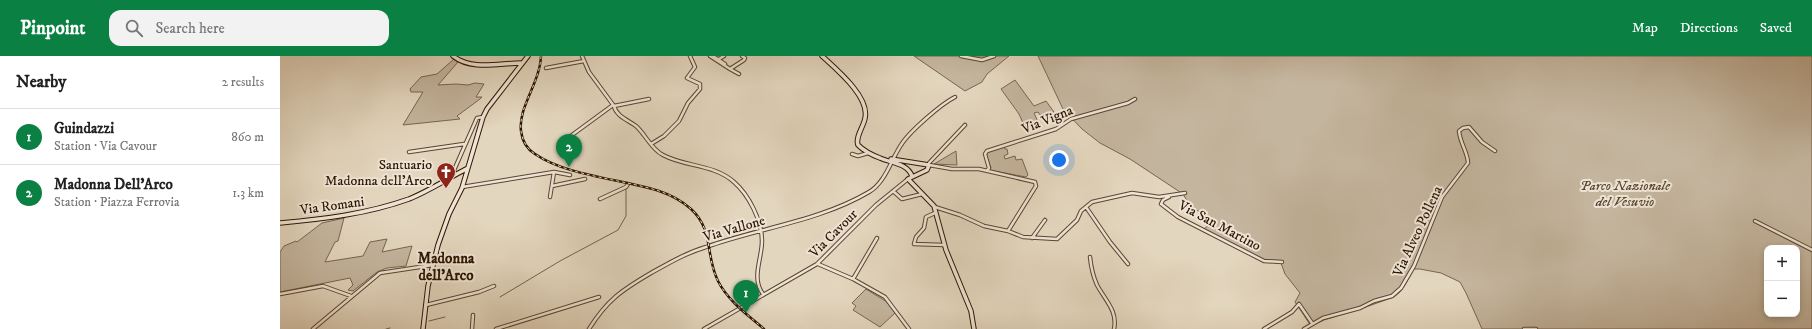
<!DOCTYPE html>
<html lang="en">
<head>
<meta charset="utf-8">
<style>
	body { margin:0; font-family:"IM FELL DW Pica",serif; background:#f2f2f2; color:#222 }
	.controls { position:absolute; right:12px; bottom:12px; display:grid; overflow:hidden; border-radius:8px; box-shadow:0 2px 6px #0003 }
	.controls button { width:36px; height:36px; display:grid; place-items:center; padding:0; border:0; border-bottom:1px solid #e0e0e0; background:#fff; color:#222; font:20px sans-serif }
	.you { position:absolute; left:779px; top:104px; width:14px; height:14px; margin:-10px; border:3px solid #fff; border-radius:50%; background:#1a73e8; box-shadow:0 0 0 6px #1a73e833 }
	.badge { display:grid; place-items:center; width:26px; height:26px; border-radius:50%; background:#0b8043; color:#fff; font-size:13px; font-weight:700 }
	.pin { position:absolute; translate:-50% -33px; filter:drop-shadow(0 1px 2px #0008) }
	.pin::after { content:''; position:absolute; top:21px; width:14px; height:12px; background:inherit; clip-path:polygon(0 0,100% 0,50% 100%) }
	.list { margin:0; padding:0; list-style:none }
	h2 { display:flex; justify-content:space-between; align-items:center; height:52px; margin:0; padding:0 16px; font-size:17px }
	h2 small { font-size:13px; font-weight:400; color:#767676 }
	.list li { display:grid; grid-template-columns:26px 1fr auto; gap:12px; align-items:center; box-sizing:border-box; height:56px; padding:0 16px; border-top:1px solid #e0e0e0 }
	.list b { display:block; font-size:15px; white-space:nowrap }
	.list p { margin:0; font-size:13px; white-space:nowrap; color:#767676 }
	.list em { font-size:13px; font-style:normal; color:#767676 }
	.icon { flex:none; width:22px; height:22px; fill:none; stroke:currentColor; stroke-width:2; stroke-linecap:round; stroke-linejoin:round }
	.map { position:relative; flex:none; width:1532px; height:273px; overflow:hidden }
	header { display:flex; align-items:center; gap:24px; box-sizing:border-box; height:56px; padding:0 20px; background:#0b8043; color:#fff }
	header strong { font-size:19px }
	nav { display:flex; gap:22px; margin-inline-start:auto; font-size:14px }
	.search { width:280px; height:36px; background:#f2f2f2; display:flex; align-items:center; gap:10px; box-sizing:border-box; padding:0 14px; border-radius:12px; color:#767676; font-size:15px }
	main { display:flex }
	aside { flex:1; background:#fff }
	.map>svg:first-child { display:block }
</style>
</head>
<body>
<header>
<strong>Pinpoint</strong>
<div class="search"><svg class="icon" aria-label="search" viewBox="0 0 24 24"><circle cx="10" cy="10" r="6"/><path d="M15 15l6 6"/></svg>Search here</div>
<nav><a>Map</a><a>Directions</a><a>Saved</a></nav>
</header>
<main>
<aside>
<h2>Nearby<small>2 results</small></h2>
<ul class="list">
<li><span class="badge">1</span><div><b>Guindazzi</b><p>Station · Via Cavour</p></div><em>860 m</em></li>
<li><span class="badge">2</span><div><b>Madonna Dell'Arco</b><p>Station · Piazza Ferrovia</p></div><em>1.3 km</em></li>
</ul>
</aside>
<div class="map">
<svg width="1532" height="273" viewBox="0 0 1532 273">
	<rect width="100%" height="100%" fill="#e3d6be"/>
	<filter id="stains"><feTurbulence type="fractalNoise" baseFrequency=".005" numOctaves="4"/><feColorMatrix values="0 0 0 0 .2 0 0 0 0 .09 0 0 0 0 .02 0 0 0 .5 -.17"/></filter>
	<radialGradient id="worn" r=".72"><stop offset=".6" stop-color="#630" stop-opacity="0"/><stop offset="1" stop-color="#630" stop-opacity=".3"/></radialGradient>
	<!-- green -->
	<path fill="#c4b59e" stroke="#79654f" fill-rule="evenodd" d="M634,0h95l-22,18 -5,8 -17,9z
		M758,0h774v273h-330l-16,-36 -6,-11 -19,-9 -21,-4h-6l-9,16 -5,7 -6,5 -31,11 -39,12 -13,6 -16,-24 5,-9 -15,-19 -4,-11 -14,-1 -65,-31 12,-11 -23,-13 -8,-13 -53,-35 -30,-16 -18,-14 -19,-20zM1487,192h30v66h-30z
		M174,3l4,3 -20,23 18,-1 12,1 7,-2 9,1 -8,13h6l-2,2 -23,17 3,3 -57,6 20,-33h-12l-1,-3 11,-12 16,-3z
		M735,24l19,26 12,-5 8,11 -14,3 -2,-3 -4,1 4,9 -14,3 -5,-11 -18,-25z
		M723,90l2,3h2l1,5 -4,2 1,3 10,-3 1,4 6,-1 6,16 -2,2 -37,-7 2,-2 -5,-12v-3z
		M676,95l1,14 -23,-1z
		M64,162l-6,23 -3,1 -10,20 38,-6 7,-14 17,-3 -5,13 30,-6 -6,20 -19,2 -10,4 -24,19 -5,-1 5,-5 -3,-7 -70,14v-40l4,-6 12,-5 1,1 25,-19z
		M586,233l21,13 8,11 -15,14 -27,-17 3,-4 -4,-3z"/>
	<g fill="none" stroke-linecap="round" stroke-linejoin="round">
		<!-- stream -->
		<path stroke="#75614b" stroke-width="1" d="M220,241l60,-36 58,-31 8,-14v-29
			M149,265l16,-4
			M106,273l4,-1"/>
		<!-- street casing -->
		<g stroke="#5b4530" stroke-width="4.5">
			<path id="street" d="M302,0l7,16 25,34c2,10 14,14 22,20 10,9 15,23 27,29 22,12 51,9 71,27 15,13 28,39 28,59 0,18 -11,37 1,53
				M430,0l20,13 14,-9 1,-2 -3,-2
				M433,0l12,8
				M681,0l21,4 12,-4
				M439,3l5,-3
				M266,12l38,-7
				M450,13l9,5
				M334,50l35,-7
				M685,69l-36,38v2l23,4h27l56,13 1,4 -28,45
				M287,88l1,-6 45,-33
				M371,88l13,-8 15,-15 9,-18 12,-14v-5l-13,-6 8,-11 -5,-11
				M129,96l55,-8
				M572,98l6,2 10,-3
				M707,115l2,-3 -4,-14 2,-3 69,-22 15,-10 57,-16 7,-4
				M171,121l26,-59 6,-1
				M272,130l33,-7
				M182,131l92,-15 16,3
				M613,135l9,8 20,-5
				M270,141l4,-25
				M889,141l-6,3 -2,4 17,13 86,44 18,1
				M320,143l26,-12 2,-3
				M655,151l25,8 24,11 24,5 15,6 34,2 20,-19 4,-9 11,-9 40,-9 27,4 26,-4
				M806,151l24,35 18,22
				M655,157l-9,4 -2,11 -8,9 -2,7 30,1
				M1475,165l57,29
				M752,182l13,-18
				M810,201c1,10 3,19 7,28 8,15 21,26 17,44
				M538,208l35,15 32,18 24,32
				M573,223l24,-41
				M0,238l43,-8 28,10
				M146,249l53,-13 15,-6
				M33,273l67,-56 53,-8
				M192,273l1,-14
				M216,273l103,-32
				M309,273c18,-29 33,-39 62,-56 18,-10 35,-20 55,-26 53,-19 114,-26 163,-55 16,-9 22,-32 32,-47 8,-13 40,-41 54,-48
				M424,273l113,-65 59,-59 32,-26
				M984,273l28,-17 7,-8 13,19
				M1024,273l19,-11 37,-10 14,-7 18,-5 9,-8 13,-22 28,-69 26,-34c0,-10 -8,-20 -9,-32l4,-3 6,-1 13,15 13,9
				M1244,273h12"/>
		</g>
		<!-- secondary casing -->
		<g stroke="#2e1500" stroke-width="5.5">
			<path id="secondary" d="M173,0c19,15 46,7 68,7
				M542,0c14,13 48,41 43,62 -1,8 -10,19 -7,27 6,6 14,10 22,13 11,5 27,5 32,18
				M611,103l38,6 -2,5 -19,9 26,27 12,44 25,61 3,18
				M0,167c44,-4 87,-9 129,-24 20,-8 38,-20 57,-30
				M143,273l5,-43 10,-41 11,-31 13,-26 21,-71 4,-8 41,-53"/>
		</g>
		<!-- street -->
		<use href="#street" stroke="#ede4d5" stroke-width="2.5"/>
		<!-- secondary -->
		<use href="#secondary" stroke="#ede4d5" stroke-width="3.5"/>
		<!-- rail casing -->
		<g stroke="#2e1500" stroke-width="2.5">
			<path id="rail" d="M261,0c-1,27 -23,51 -20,75 1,9 6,18 14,23 32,22 87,25 124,37 12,4 23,10 32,18 23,21 14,46 27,72 10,20 30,34 46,48"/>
		</g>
		<!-- rail -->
		<use href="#rail" stroke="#ede4d5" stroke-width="1" stroke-dasharray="3" stroke-linecap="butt"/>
	</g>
	<!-- icons -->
	<defs>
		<g id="church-pin" transform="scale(1)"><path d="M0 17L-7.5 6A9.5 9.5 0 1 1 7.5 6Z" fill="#8f2418" stroke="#ede4d5"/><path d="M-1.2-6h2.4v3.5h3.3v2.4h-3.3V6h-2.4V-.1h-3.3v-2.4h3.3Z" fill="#fff"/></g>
	</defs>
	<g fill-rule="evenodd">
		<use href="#church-pin" x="166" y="116"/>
	</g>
	<g text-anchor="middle" stroke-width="4" stroke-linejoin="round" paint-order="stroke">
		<!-- street labels -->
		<g font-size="14" fill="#2e1500" stroke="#ede4d5">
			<text transform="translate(767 63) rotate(-22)" y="5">Via Vigna</text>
			<text transform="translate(52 149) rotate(-8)" y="5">Via Romani</text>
			<text transform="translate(940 169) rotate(28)" y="5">Via San Martino</text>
			<text transform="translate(454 172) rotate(-16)" y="5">Via Vallone</text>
			<text transform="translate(1137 175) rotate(-65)" y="5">Via Alveo Pollena</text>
			<text transform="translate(553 177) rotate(-45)" y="5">Via Cavour</text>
		</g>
		<!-- poi labels -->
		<g font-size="14" fill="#2e1500" stroke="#ede4d5" text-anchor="end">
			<text x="152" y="113">Santuario<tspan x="152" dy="16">Madonna dell'Arco</tspan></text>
		</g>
		<!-- park labels -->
		<g font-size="14" font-style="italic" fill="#5b452f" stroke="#ede4d5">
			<text x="1345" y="134">Parco Nazionale<tspan x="1345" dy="16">del Vesuvio</tspan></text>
		</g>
		<!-- neighbourhood labels -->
		<g font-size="15" font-weight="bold" fill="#2e1500" stroke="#ede4d5">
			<text x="166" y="207">Madonna<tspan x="166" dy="17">dell'Arco</tspan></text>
		</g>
	</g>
	<rect width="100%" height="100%" filter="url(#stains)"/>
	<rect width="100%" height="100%" fill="url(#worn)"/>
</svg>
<div class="controls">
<button>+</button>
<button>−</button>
</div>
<div class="you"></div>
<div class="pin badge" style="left:466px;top:257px">1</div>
<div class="pin badge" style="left:289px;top:111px">2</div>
</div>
</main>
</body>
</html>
